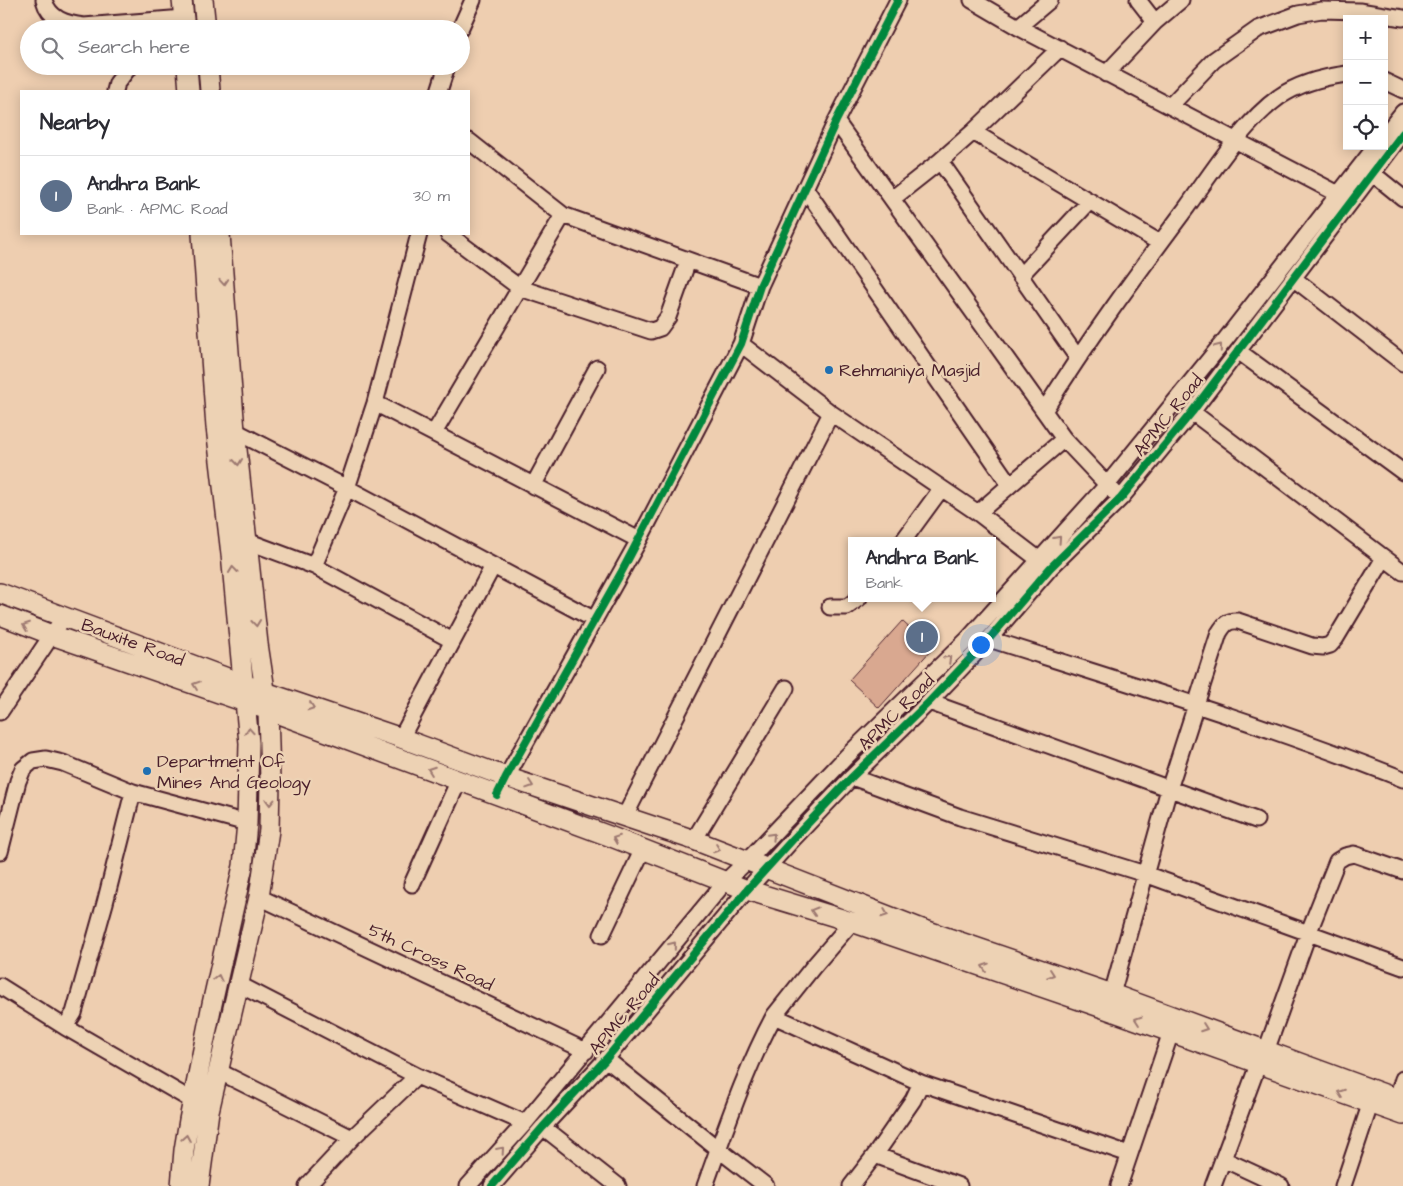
<!DOCTYPE html>
<html lang="en">
<head>
<meta charset="utf-8">
<style>
	body { margin:0; font-family:"Architects Daughter",sans-serif; background:#f7f7f7; color:#2b2b33 }
	.controls { position:absolute; right:15px; top:15px; display:grid; overflow:hidden; border-radius:0px; box-shadow:0 2px 12px #0003 }
	.controls button { width:45px; height:45px; display:grid; place-items:center; padding:0; border:0; border-bottom:1px solid #e1e1e2; background:#fff; color:#2b2b33; font:25px sans-serif }
	.you { position:absolute; left:980px; top:644px; width:18px; height:18px; margin:-12px; border:4px solid #fff; border-radius:50%; background:#1a73e8; box-shadow:0 0 0 8px #1a73e833 }
	.badge { display:grid; place-items:center; width:32px; height:32px; border-radius:50%; background:#d93025; color:#fff; font-size:16px; font-weight:700 }
	.pin { position:absolute; translate:-50% -50%; border:2px solid #fff; box-shadow:0 1px 5px #0006 }
	.popup { position:absolute; left:848px; top:537px; width:148px; height:65px; box-sizing:border-box; display:grid; place-content:center; border-radius:0px; background:#fff; filter:drop-shadow(0 1px 4px #0005); font-size:16px; white-space:nowrap; color:#7c7c81 }
	.popup b { font-size:19px; color:#2b2b33 }
	.popup::after { content:''; position:absolute; left:50%; top:100%; margin-left:-10px; border:10px solid transparent; border-top-color:#fff }
	.list { margin:0; padding:0; list-style:none }
	h2 { display:flex; justify-content:space-between; align-items:center; height:65px; margin:0; padding:0 20px; font-size:21px }
	h2 small { font-size:16px; font-weight:400; color:#7c7c81 }
	.list li { display:grid; grid-template-columns:32px 1fr auto; gap:15px; align-items:center; box-sizing:border-box; height:80px; padding:0 20px; border-top:1px solid #e1e1e2 }
	.list b { display:block; font-size:19px; white-space:nowrap }
	.list p { margin:0; font-size:16px; white-space:nowrap; color:#7c7c81 }
	.list em { font-size:16px; font-style:normal; color:#7c7c81 }
	.icon { flex:none; width:28px; height:28px; fill:none; stroke:currentColor; stroke-width:2; stroke-linecap:round; stroke-linejoin:round }
	.map { position:relative; flex:none; width:1403px; height:1186px; overflow:hidden }
	.search { position:absolute; background:#fff; box-shadow:0 2px 12px #0003; left:20px; top:20px; width:450px; height:55px; display:flex; align-items:center; gap:12px; box-sizing:border-box; padding:0 18px; border-radius:28px; color:#7c7c81; font-size:19px }
	.panel { position:absolute; background:#fff; box-shadow:0 2px 12px #0003; left:20px; top:90px; width:450px; height:145px; border-radius:0px }
	.map>svg:first-child { display:block }
</style>
</head>
<body>
<div class="map">
<svg width="1403" height="1186" viewBox="0 0 1403 1186">
	<rect width="100%" height="100%" fill="#eeceb0"/>
	<filter id="ink" filterUnits="userSpaceOnUse"><feTurbulence type="fractalNoise" baseFrequency=".02" numOctaves="2"/><feDisplacementMap in="SourceGraphic" scale="10" xChannelSelector="R" yChannelSelector="G"/><feConvolveMatrix kernelMatrix="1 2 1 2 8 2 1 2 1" color-interpolation-filters="sRGB"/></filter>
	<g filter="url(#ink)">
		<!-- building -->
		<path fill="#d9a890" stroke="#4a1f2b" d="M902,621l30,28 -53,59 -30,-28z"/>
		<g fill="none" stroke-linecap="round" stroke-linejoin="round">
			<!-- minor casing -->
			<g stroke="#4a1f2b" stroke-width="19">
				<path id="minor" d="M44,0c5,19 22,24 40,26l100,-8
					M972,0l46,27 328,171
					M1138,0l17,22
					M1018,27l32,-27
					M460,29l13,-29
					M1106,74l49,-52 26,-22
					M1384,81l19,9
					M115,91l2,-8 13,-17
					M439,91l8,-25
					M1170,106l44,-46 44,-31 40,-15 24,-4 37,1 44,7
					M836,121l208,290 20,28 50,53
					M973,132l187,111
					M1384,136l19,-24
					M469,141l94,74 197,71
					M940,161l137,196
					M1372,173l31,25
					M805,188l205,297 -32,28 68,52
					M892,199l48,-38 33,-29 87,-84
					M448,234l72,54 131,43 9,-3 8,-11 20,-56
					M1020,276l70,-75
					M1293,278l110,85
					M741,344l90,69 147,100
					M1238,351l165,121
					M375,403l264,137
					M1044,411c44,-71 93,-137 143,-204 26,-36 56,-84 92,-110 19,-13 45,-20 68,-23
					M1192,412l211,160
					M235,431l112,57 248,132
					M434,433l129,-218
					M1010,485l54,-46
					M533,486l64,-118
					M247,541l67,25 139,75
					M903,541l38,-52
					M314,566l33,-78 28,-85 44,-169
					M830,607h17l12,-9
					M989,639c139,44 278,86 414,140
					M929,702l327,118
					M0,712l64,-95
					M401,738l92,-172
					M852,777l108,40 185,57 258,93
					M502,785l137,-245 102,-196 19,-58 76,-165 62,-121
					M625,816l206,-403
					M694,840l92,-152
					M0,852l18,-71 5,-12 10,-8 13,-2 17,4 70,29 114,31
					M412,884l47,-104
					M259,897l327,154
					M852,922l-39,45 -39,49 147,67 -8,17 -38,55 84,31
					M602,935l41,-86
					M238,984l179,92 108,47
					M0,986l65,41 128,74
					M1112,994l57,-205 50,-156c5,-8 8,-13 19,-12l74,25 11,1 7,-2 6,-7 48,-80
					M65,1027l9,-14 31,-110 28,-111
					M606,1059l112,90 48,37
					M218,1071l134,67
					M921,1083l208,71
					M1397,1098l6,-19
					M543,1127l75,59
					M1223,1159l58,27
					M307,1186l45,-48 65,-62
					M468,1186l57,-63 200,-241 23,-22 99,-104 120,-116 140,-155 118,-145 151,-194
					M492,1186l51,-59 63,-68 141,-169 47,-52 58,-61 77,-75 60,-63 61,-71 71,-70 71,-86 211,-279
					M705,1186c21,-58 40,-116 69,-170
					M851,1186l24,-31
					M1119,1186l52,-154
					M1213,1186l46,-124 7,-11 42,-117 29,-73 8,-5 9,-2 49,17
					M1343,1186l31,-93"/>
			</g>
			<!-- major casing -->
			<g stroke="#4a1f2b" stroke-width="22">
				<path id="major" d="M182,0l3,29
					M203,0l3,29
					M187,66l2,25
					M208,66l2,25
					M0,593l265,99 136,46 105,39 188,63 228,89 190,65 291,107
					M0,615l52,20 216,75 341,126 138,54 105,32 254,87 297,106
					M181,1186l3,-36 5,-30 23,-116 31,-138 4,-43 2,-80 -18,-189 -15,-127 -14,-193
					M199,1186l10,-75 50,-214 10,-67 1,-50 -2,-70 -10,-66 -23,-213 -15,-197"/>
			</g>
			<!-- minor -->
			<use href="#minor" stroke="#edd2b4" stroke-width="15"/>
			<!-- major -->
			<use href="#major" stroke="#edd2b4" stroke-width="19"/>
			<!-- cycleway casing -->
			<g stroke="#edd2b4" stroke-width="11">
				<path id="cycleway" d="M497,795l9,-18 115,-204 120,-229 19,-58 76,-165 62,-121
					M492,1186l51,-59 63,-68 141,-169 47,-52 58,-61 77,-75 60,-63 61,-71 71,-70 71,-86 211,-279"/>
			</g>
			<!-- cycleway -->
			<use href="#cycleway" stroke="#00873e" stroke-width="8"/>
		</g>
		<!-- one-way arrows -->
		<defs><path id="oneway-chevron" d="M-2-3.5L2.5 0L-2 3.5" fill="none" stroke-width="1.6" stroke-linecap="round" stroke-linejoin="round" transform="scale(1.25)"/></defs>
		<g stroke="#9c7870">
			<use href="#oneway-chevron" transform="translate(224 282) rotate(86)"/>
			<use href="#oneway-chevron" transform="translate(1219 347) rotate(-51)"/>
			<use href="#oneway-chevron" transform="translate(238 462) rotate(84)"/>
			<use href="#oneway-chevron" transform="translate(1058 539) rotate(-48)"/>
			<use href="#oneway-chevron" transform="translate(233 570) rotate(-96)"/>
			<use href="#oneway-chevron" transform="translate(256 623) rotate(84)"/>
			<use href="#oneway-chevron" transform="translate(26 626) rotate(-159)"/>
			<use href="#oneway-chevron" transform="translate(948 659) rotate(-44)"/>
			<use href="#oneway-chevron" transform="translate(196 685) rotate(-161)"/>
			<use href="#oneway-chevron" transform="translate(311 707) rotate(19)"/>
			<use href="#oneway-chevron" transform="translate(249 731) rotate(-94)"/>
			<use href="#oneway-chevron" transform="translate(431 770) rotate(-160)"/>
			<use href="#oneway-chevron" transform="translate(530 785) rotate(19)"/>
			<use href="#oneway-chevron" transform="translate(270 802) rotate(91)"/>
			<use href="#oneway-chevron" transform="translate(772 836) rotate(-46)"/>
			<use href="#oneway-chevron" transform="translate(616 839) rotate(-159)"/>
			<use href="#oneway-chevron" transform="translate(717 849) rotate(20)"/>
			<use href="#oneway-chevron" transform="translate(814 911) rotate(-163)"/>
			<use href="#oneway-chevron" transform="translate(885 914) rotate(21)"/>
			<use href="#oneway-chevron" transform="translate(673 945) rotate(-51)"/>
			<use href="#oneway-chevron" transform="translate(985 967) rotate(-161)"/>
			<use href="#oneway-chevron" transform="translate(1051 974) rotate(19)"/>
			<use href="#oneway-chevron" transform="translate(218 978) rotate(-77)"/>
			<use href="#oneway-chevron" transform="translate(1138 1020) rotate(-161)"/>
			<use href="#oneway-chevron" transform="translate(1204 1028) rotate(20)"/>
			<use href="#oneway-chevron" transform="translate(1341 1093) rotate(-160)"/>
			<use href="#oneway-chevron" transform="translate(186 1138) rotate(-80)"/>
			<use href="#oneway-chevron" transform="translate(501 1150) rotate(-49)"/>
		</g>
	</g>
	<!-- markers -->
	<g fill="#1f6fb2" stroke="#edd2b4" stroke-width="2">
		<circle cx="829" cy="370" r="5"/>
		<circle cx="147" cy="771" r="5"/>
	</g>
	<g text-anchor="middle" stroke-width="5" stroke-linejoin="round" paint-order="stroke">
		<!-- poi labels -->
		<g font-size="18" fill="#4a1f2b" stroke="#edd2b4" text-anchor="start">
			<text x="839" y="376">Rehmaniya Masjid</text>
			<text x="157" y="767">Department Of<tspan x="157" dy="21">Mines And Geology</tspan></text>
		</g>
		<!-- street labels -->
		<g font-size="18" fill="#4a1f2b" stroke="#edd2b4">
			<text transform="translate(1168 415) rotate(-51)" y="6">APMC Road</text>
			<text transform="translate(133 642) rotate(20)" y="6">Bauxite Road</text>
			<text transform="translate(896 712) rotate(-45)" y="6">APMC Road</text>
			<text transform="translate(431 957) rotate(25)" y="6">5th Cross Road</text>
			<text transform="translate(624 1014) rotate(-50)" y="6">APMC Road</text>
		</g>
	</g>
</svg>
<div class="controls">
<button>+</button>
<button>−</button>
<button><svg class="icon" aria-label="locate" viewBox="0 0 24 24"><circle cx="12" cy="12" r="6"/><path d="M12 2v4M12 18v4M2 12h4M18 12h4"/></svg></button>
</div>
<div class="you"></div>
<div class="pin badge" style="left:922px;top:637px;background:#5c6f8a">1</div>
<div class="popup"><b>Andhra Bank</b>Bank</div>
<div class="search"><svg class="icon" aria-label="search" viewBox="0 0 24 24"><circle cx="10" cy="10" r="6"/><path d="M15 15l6 6"/></svg>Search here</div>
<section class="panel">
<h2>Nearby<small></small></h2>
<ul class="list">
<li><span class="badge" style="background:#5c6f8a">1</span><div><b>Andhra Bank</b><p>Bank · APMC Road</p></div><em>30 m</em></li>
</ul>
</section>
</div>
</body>
</html>
